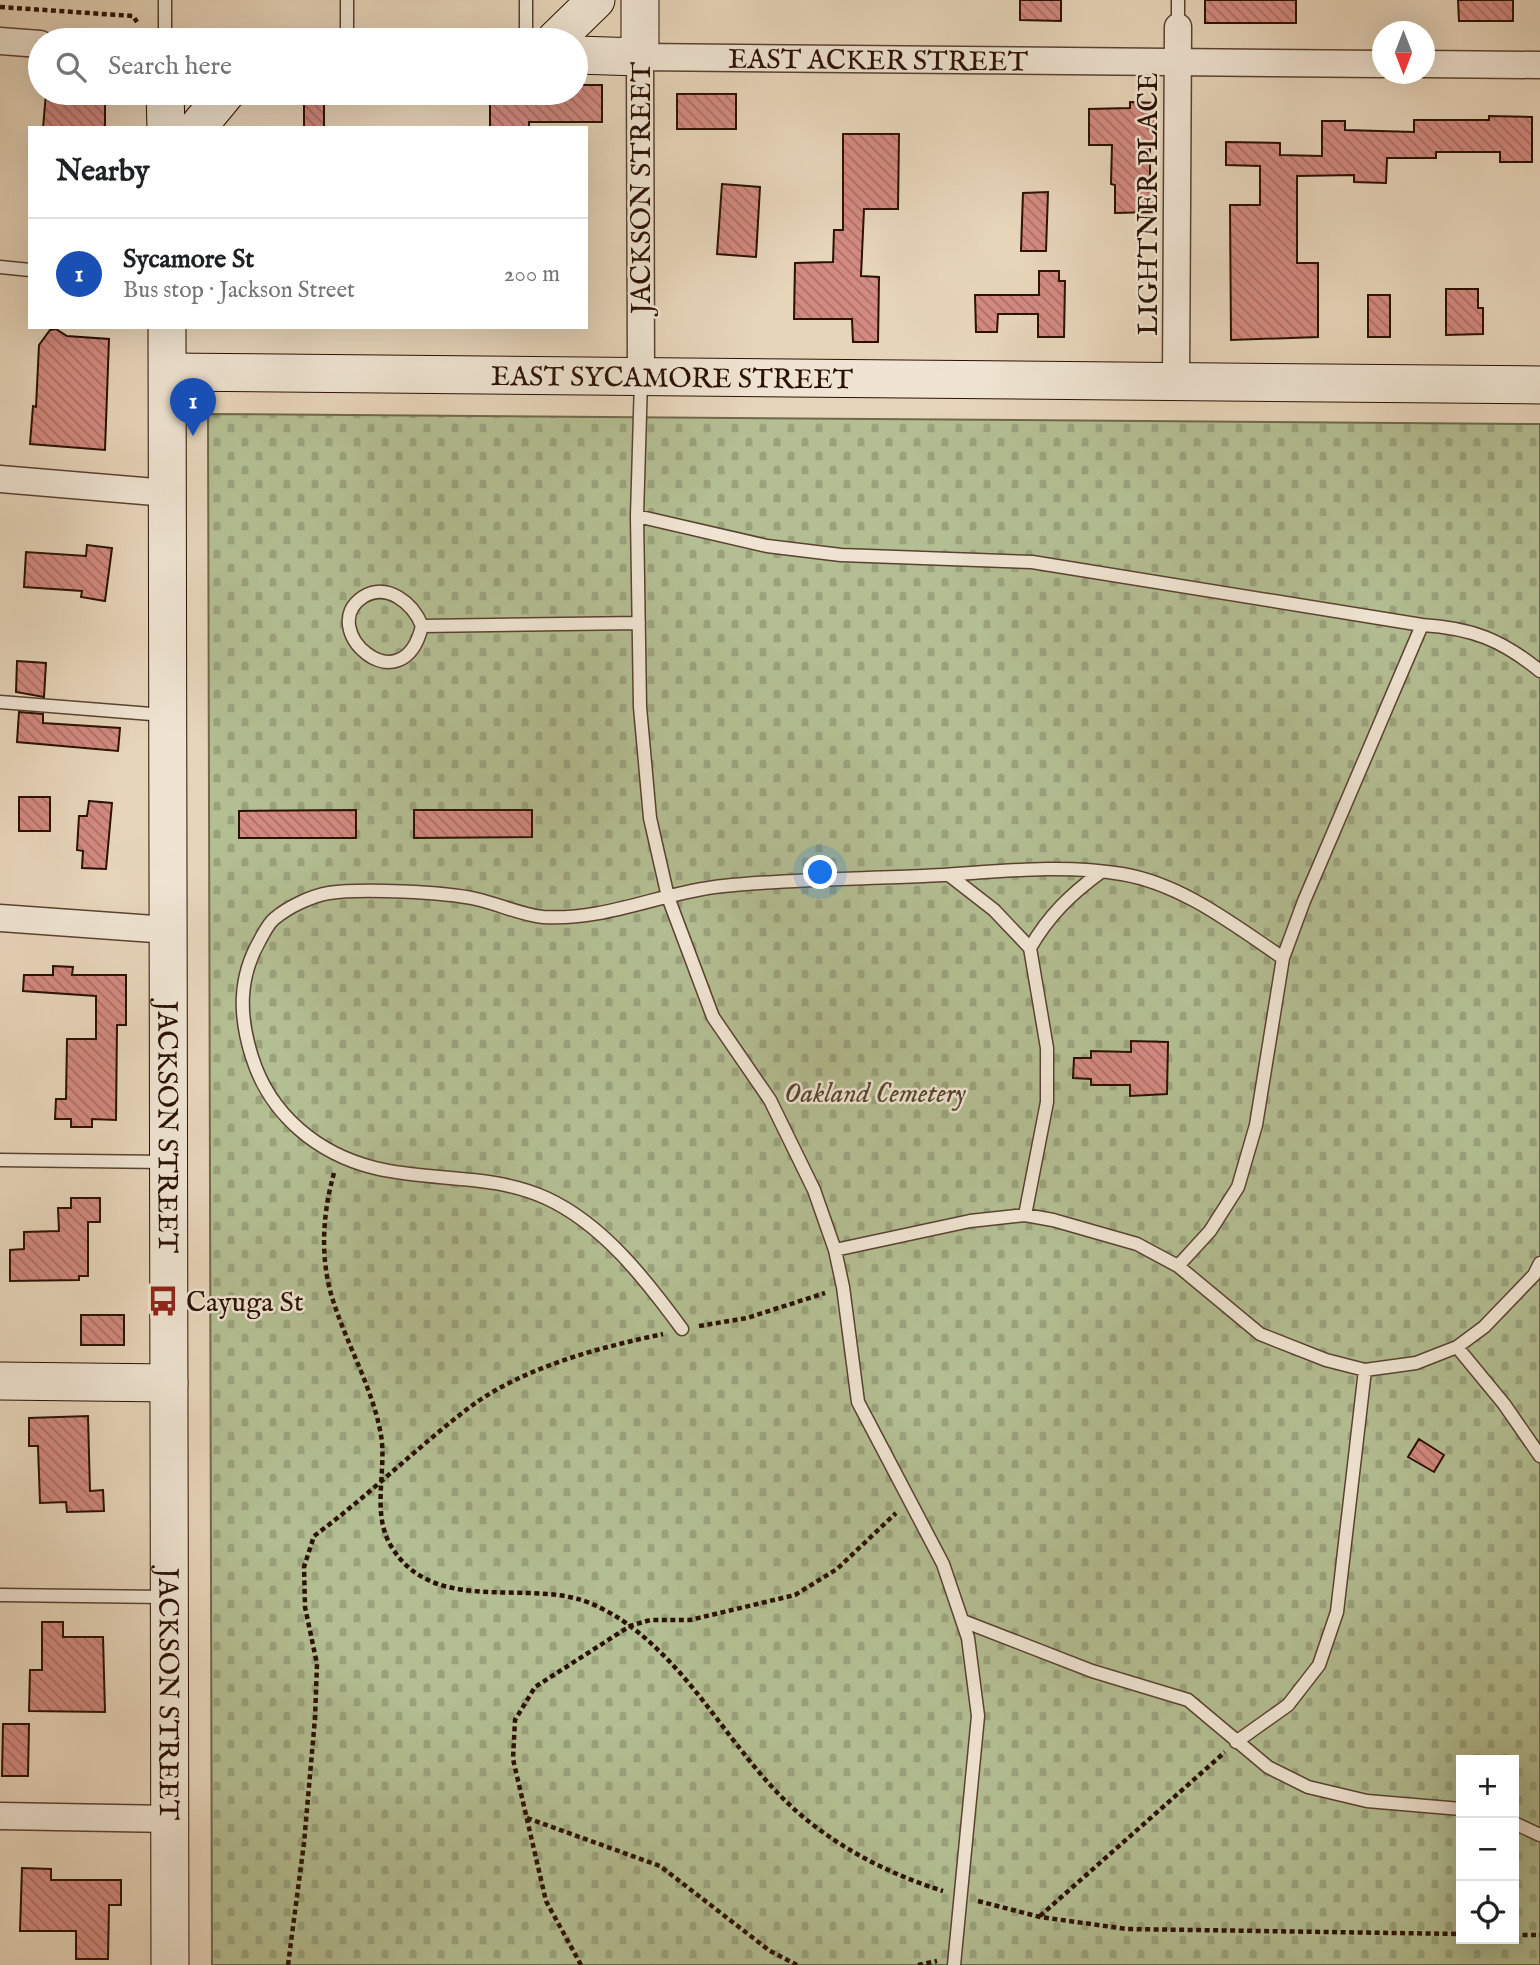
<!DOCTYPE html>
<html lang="en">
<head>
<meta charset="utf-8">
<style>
	body { margin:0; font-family:"IM FELL English",serif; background:#f2f2f2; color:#202124 }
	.controls { position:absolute; right:21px; bottom:21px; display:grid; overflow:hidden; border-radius:0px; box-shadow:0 7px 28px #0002 }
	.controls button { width:63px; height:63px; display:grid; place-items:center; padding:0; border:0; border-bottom:2px solid #e0e0e0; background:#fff; color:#202124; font:35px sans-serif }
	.compass { position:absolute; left:1372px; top:21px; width:63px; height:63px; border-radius:50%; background:#fff; box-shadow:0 7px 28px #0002; rotate:180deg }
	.you { position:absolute; left:821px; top:873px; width:24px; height:24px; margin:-18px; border:5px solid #fff; border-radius:50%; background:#1a73e8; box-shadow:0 0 0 10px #1a73e833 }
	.badge { display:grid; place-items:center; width:46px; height:46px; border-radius:50%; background:#8f2418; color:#fff; font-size:23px; font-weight:700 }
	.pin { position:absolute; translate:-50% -58px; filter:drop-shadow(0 2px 4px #0008) }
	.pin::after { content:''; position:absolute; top:37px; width:24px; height:21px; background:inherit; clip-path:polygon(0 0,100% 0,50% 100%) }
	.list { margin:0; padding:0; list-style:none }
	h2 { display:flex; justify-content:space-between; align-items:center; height:91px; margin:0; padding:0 28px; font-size:30px }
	h2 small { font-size:23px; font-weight:400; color:#757577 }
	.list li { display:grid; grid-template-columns:46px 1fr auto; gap:21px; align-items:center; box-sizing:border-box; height:112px; padding:0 28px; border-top:2px solid #e0e0e0 }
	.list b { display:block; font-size:26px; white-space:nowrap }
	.list p { margin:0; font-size:23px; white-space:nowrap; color:#757577 }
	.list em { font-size:23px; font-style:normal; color:#757577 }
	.icon { flex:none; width:38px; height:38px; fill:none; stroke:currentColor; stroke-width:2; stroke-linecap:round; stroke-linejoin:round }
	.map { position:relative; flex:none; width:1540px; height:1965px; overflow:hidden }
	.search { position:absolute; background:#fff; box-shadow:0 7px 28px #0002; left:28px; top:28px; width:560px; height:77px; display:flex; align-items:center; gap:18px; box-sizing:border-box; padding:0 24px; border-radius:38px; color:#757577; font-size:26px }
	.panel { position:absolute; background:#fff; box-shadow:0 7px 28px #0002; left:28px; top:126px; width:560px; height:203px; border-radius:0px }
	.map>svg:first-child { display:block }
</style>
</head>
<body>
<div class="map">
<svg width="1540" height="1965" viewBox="0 0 1540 1965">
	<defs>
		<pattern id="cemetery-stones" width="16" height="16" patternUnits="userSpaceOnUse" patternTransform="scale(1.75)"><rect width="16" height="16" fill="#b3be92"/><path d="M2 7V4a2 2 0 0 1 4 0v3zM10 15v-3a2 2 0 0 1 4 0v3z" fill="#9aa27c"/></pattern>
		<pattern id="building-back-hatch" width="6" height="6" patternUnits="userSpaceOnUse" patternTransform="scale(1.75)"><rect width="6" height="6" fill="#d38a80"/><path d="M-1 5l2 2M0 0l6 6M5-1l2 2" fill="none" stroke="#ab6f67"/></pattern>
	</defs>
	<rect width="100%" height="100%" fill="#e7d5ba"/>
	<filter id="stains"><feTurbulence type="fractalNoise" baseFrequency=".00286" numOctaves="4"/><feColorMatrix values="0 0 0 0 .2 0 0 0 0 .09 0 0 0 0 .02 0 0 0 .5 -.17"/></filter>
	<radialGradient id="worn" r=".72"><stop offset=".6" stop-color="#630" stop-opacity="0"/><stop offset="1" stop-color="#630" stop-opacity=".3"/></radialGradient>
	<!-- cemetery -->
	<path fill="url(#cemetery-stones)" stroke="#6f684a" stroke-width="2" fill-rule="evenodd" d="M208,414l1332,10v1541h-1328zM1461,1760h53v179h-53z"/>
	<!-- building -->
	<path fill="url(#building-back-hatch)" stroke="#2b1103" stroke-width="2" d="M1020,0h41v21l-41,-1z
		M1205,0h91v23h-91z
		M1458,0h55v21h-54z
		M576,85h26v37h-73v6h-39v-35h86z
		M46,93h23v8l36,-1v28h-62z
		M304,93h20v35h-20z
		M677,94h59v35h-59z
		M1130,102l26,1 -1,42h-5v44h5v23l-40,1v-28l-4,-1 1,-39h-23v-36l41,-1z
		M1489,116l43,1v45h-32v-10h-64v6h-49l-1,25 -32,-1v-7l-57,1v87h21v74l-87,3 -1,-135h30v-39l-34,-1v-23l54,1v12l42,1v-35h23v9l69,2v-12h75z
		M843,134h56l-1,75h-34l-3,67 18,1 -1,65h-25l-1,-23h-58l1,-56 38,-1 1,-32h9z
		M722,184l38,3 -4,70 -39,-3z
		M1048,192l-2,59h-25l2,-58z
		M1039,271h20v10h6l-1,56h-26v-23h-40l-1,18h-21l-1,-37h64z
		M1446,289h32v19h5v26l-37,1z
		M1368,295h22v42h-22z
		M56,329l11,7 42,3 -4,111 -75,-6 3,-38 3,1 3,-62 11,-15z
		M87,545l25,3 -7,53 -24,-4 1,-6 -58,-4 2,-35 60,4z
		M17,661l29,2 -2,34 -28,-5z
		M19,712l24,2v9l77,5 -2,23 -101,-9z
		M19,797h31v34h-31z
		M89,801l23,2 -6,66 -24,-1 1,-17 -6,-1 2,-34h8z
		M356,810v28h-117v-27z
		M414,810h118v27l-118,1z
		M53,966l20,1 -1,8h54v50h-9l-1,95 -24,-1v8h-21v-8h-16l1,-20h10l1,-60h29v-43l-73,-5 1,-16h29z
		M1131,1041l37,1 -1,52 -37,2v-11h-39v-6l-18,-1 1,-20h17v-7l40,1z
		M71,1198h29v24h-12v54h-9v4l-69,1v-31l14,-1v-17l35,-1 -1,-23h13z
		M81,1315h43v30h-43z
		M88,1416l2,75 13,-1 1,21 -37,1 -1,-10 -26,1 -2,-57h-9v-28z
		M1419,1439l25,16 -10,17 -26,-15z
		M42,1622h21v15h40l2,75 -76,-1 1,-41h12z
		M3,1724h26l-1,52h-26z
		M22,1868l29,1v11h70v25h-12l-1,54h-32v-28h-56z"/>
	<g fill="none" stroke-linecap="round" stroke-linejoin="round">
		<!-- lane casing -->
		<g stroke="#5a4231" stroke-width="15">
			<path id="lane" d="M347,0v40
				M526,0v40
				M1178,27v-27
				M165,40v-40
				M0,267l30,3
				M641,380l-4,136 3,191 10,111 18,79 45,120 57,83 44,90 21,60 8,37 15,115 85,162 25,74 10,78 -24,249
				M637,516l130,30 74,9 191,7 390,63c50,3 80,15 118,46
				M422,626c-20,82 -107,2 -59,-29 24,-15 50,6 59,29l217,-3
				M0,702l164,13
				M949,875l45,35 36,38 17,100v54l-22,113
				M1030,948c19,-33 41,-54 71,-76
				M0,1160l165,2
				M835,1250l135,-29 55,-6 28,5 84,24 41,22 82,68 66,26 39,10 51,-7 41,-16 27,-20 50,-52 6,-12
				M1178,1266l32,-35 28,-44 18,-62 27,-167 21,-57 118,-276
				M682,1329c-36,-49 -79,-105 -136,-131 -55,-25 -114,-16 -171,-30 -57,-14 -105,-53 -123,-111 -13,-41 -14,-79 8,-117 4,-7 8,-16 14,-21 14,-12 37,-23 55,-26 31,-5 116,-1 147,6 23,5 45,16 67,18 63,4 119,-25 180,-31 66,-7 133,-7 200,-10 65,-3 134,-13 199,-2 60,10 112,51 161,84
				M1457,1347l47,57 36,52
				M0,1595l166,2
				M963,1621l129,50 96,29 80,67 40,20 59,14 94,8
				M1236,1742l52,-37 31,-40 18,-53 28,-242
				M1514,1823l26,12"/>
		</g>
		<!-- street casing -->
		<g stroke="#5a4231" stroke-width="29">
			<g id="street">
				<path d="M0,41l40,3"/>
				<path d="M1424,64l116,1"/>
				<path id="s1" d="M641,377l-1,-320 742,7"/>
				<path d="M1176,382l2,-355"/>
				<path d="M0,479l167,14"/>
				<path d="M0,918l168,12"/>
				<path d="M0,1816l171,3"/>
			</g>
		</g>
		<!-- secondary casing -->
		<g stroke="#2b1103" stroke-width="39">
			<g id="secondary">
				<path d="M555,40l41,-40"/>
				<path d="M576,55l64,2v-57"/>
				<path d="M165,93l1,35"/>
				<path d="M197,128l29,-35"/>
				<path id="s2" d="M167,327l3,1638"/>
				<path id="s3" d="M168,372l1372,13"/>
				<path d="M0,1381l169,2"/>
			</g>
		</g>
		<!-- path -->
		<path stroke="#2b1103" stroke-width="4.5" stroke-dasharray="5 3.5" stroke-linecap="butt" d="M0,7l133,9 4,6
			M334,1173c-11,39 -14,81 -3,121 14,48 41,91 50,141 6,35 -10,78 10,111 40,67 125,36 187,53 16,4 39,17 52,27 70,52 107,135 172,190 42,35 90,59 141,75
			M699,1326l48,-8 78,-25
			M527,1818l133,48 110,85 27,14
			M978,1901l62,16 87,12 334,5
			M1040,1916l185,-164
			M1514,1935h26
			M288,1965l16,-122 11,-125 2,-54 -12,-57 -1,-40 10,-31c53,-39 100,-86 152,-126 54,-42 131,-62 197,-76
			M581,1965l-35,-64 -33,-142 2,-39 20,-33 95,-61 20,-6h40l105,-25 42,-26 59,-56
			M918,1965l19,-4"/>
		<!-- lane -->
		<use href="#lane" stroke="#efe4d2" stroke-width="12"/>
		<!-- street -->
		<use href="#street" stroke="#efe4d2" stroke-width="26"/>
		<!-- secondary -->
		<use href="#secondary" stroke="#efe4d2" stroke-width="37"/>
	</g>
	<!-- icons -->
	<defs>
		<g id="bus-bare" transform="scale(2.415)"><path d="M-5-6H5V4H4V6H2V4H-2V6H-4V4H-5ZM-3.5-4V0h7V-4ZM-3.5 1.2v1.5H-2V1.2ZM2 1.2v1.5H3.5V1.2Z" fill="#8f2418" stroke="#efe4d2" stroke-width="2.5" paint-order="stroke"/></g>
	</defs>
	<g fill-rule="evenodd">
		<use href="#bus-bare" x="163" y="1301"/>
	</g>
	<g text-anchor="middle" stroke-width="5" stroke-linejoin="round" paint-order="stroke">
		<!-- street labels -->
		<g font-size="28" fill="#2b1103" stroke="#efe4d2">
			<text dy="10" stroke="none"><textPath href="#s1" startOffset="558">EAST ACKER STREET</textPath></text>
			<text transform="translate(640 188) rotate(-90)" y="10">JACKSON STREET</text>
			<text transform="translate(1147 204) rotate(-90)" y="10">LIGHTNER PLACE</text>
			<text dy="10" stroke="none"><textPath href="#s3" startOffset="504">EAST SYCAMORE STREET</textPath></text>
			<text dy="10" stroke="none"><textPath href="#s2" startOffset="800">JACKSON STREET</textPath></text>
			<text dy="10" stroke="none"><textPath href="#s2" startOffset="1367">JACKSON STREET</textPath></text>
		</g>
		<!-- park labels -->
		<g font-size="28" font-style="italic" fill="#54452e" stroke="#efe4d2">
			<text x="875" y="1102">Oakland Cemetery</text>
		</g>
		<!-- poi labels -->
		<g font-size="28" fill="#2b1103" stroke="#efe4d2" text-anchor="start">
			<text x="186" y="1311">Cayuga St</text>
		</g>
	</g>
	<rect width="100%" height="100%" filter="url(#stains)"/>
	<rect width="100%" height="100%" fill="url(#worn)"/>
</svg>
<div class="controls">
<button>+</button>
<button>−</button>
<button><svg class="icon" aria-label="locate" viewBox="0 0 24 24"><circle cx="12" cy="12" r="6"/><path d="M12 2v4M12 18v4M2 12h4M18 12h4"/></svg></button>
</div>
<svg class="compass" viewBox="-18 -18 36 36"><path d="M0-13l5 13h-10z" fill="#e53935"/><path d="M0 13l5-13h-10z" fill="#757577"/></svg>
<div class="you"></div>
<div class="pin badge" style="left:193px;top:436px;background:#1a4fb4">1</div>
<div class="search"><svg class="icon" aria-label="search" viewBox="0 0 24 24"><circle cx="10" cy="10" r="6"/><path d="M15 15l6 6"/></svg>Search here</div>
<section class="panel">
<h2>Nearby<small></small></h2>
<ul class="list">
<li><span class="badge" style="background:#1a4fb4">1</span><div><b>Sycamore St</b><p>Bus stop · Jackson Street</p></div><em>200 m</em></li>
</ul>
</section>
</div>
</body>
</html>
